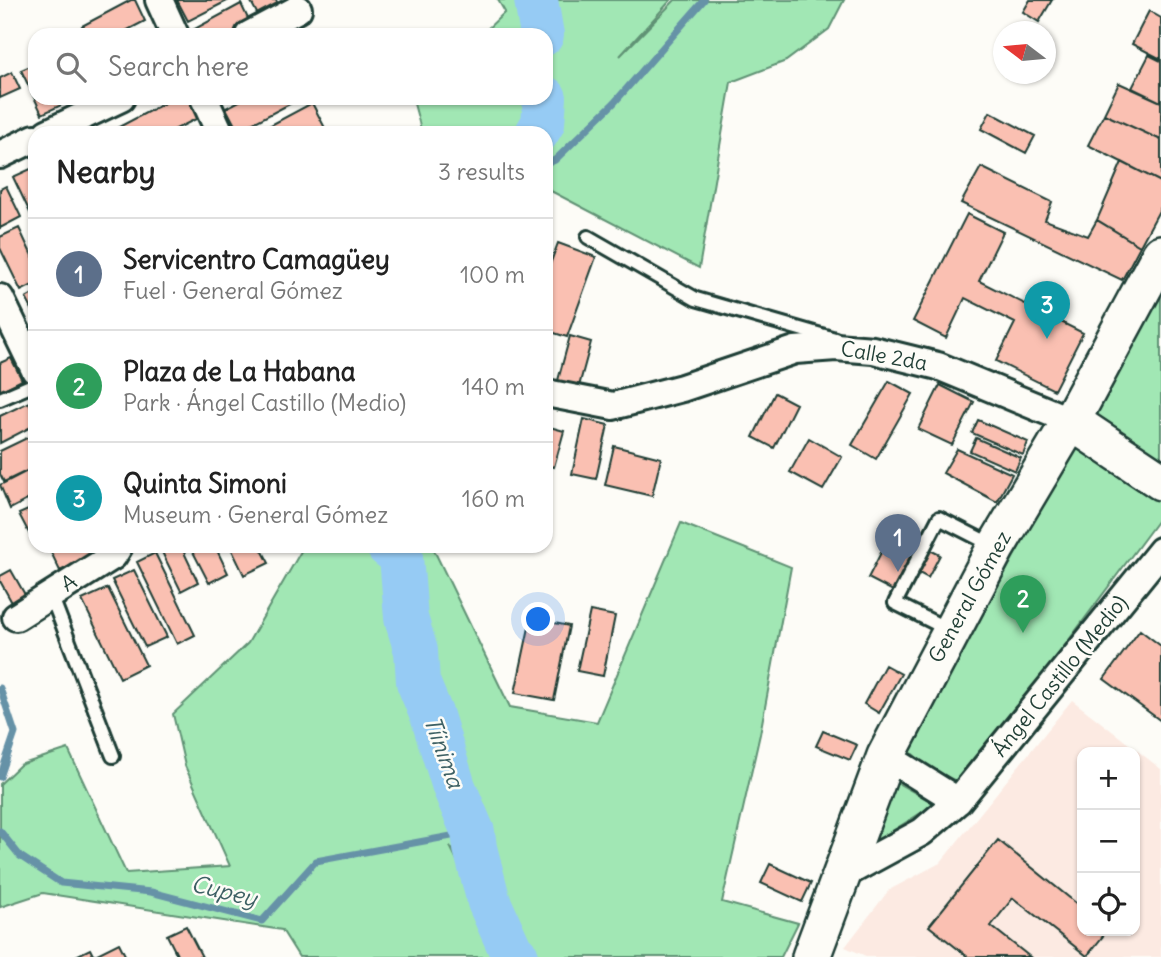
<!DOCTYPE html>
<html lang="en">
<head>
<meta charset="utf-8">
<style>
	body { margin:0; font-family:Delius,sans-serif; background:#f2f2f2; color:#222 }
	.controls { position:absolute; right:21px; bottom:21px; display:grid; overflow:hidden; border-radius:14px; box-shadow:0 2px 5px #0004 }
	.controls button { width:63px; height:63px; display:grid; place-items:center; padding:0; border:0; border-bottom:2px solid #e0e0e0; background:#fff; color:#222; font:35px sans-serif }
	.compass { position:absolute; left:993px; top:21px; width:63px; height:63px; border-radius:50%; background:#fff; box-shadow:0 2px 5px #0004; rotate:286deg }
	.you { position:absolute; left:539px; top:620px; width:24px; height:24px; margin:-18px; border:5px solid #fff; border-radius:50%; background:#1a73e8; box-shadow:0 0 0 10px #1a73e833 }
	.badge { display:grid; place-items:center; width:46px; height:46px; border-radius:50%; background:#ea580c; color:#fff; font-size:23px; font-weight:700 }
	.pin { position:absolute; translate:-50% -58px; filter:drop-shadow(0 2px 4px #0008) }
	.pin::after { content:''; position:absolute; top:37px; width:24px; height:21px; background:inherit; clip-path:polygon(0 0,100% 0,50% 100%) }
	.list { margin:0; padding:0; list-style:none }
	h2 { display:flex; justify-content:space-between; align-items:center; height:91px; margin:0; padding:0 28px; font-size:30px }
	h2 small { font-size:23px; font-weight:400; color:#767676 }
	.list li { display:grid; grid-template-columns:46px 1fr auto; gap:21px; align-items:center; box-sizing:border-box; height:112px; padding:0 28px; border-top:2px solid #e0e0e0 }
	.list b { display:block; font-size:26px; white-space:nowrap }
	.list p { margin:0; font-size:23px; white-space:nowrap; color:#767676 }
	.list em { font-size:23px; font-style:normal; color:#767676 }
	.icon { flex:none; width:38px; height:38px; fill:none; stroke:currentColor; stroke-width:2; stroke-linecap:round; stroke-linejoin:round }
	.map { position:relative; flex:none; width:1161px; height:957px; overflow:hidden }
	.search { position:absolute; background:#fff; box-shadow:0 2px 5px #0004; left:28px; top:28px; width:525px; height:77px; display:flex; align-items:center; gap:18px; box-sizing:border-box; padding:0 24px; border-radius:21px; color:#767676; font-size:26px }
	.panel { position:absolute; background:#fff; box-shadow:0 2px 5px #0004; left:28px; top:126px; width:525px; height:427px; border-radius:21px }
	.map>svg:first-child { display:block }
</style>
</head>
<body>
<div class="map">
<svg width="1161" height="957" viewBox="0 0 1161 957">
	<rect width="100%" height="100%" fill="#fdfcf7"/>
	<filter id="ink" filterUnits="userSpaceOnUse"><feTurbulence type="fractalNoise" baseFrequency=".0143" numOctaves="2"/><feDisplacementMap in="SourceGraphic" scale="14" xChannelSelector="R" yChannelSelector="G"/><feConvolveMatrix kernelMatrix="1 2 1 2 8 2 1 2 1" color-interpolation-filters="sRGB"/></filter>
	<g filter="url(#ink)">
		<!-- built -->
		<path fill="#fceae2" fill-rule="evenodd" d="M1072,700l89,69v188h-293l-23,-10 44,-57 51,-27zM1082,752h53v179h-53z"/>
		<!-- green -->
		<path fill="#a1e7b4" stroke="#609274" stroke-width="2" d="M498,0h173l-51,56 55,-56h169l-15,29 -43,32 -55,21 -32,186 -150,-78 -3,2v-59h-124l-9,-33 3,-2h130v-63h-65l24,-23z
			M1161,292v224l-199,268 -33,-16 -22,-19z
			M681,523l110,44 -31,167 -38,168 76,21 -17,34h-258l-73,-111 54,111h-205l-17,-27 -239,-37 -43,14v-123l20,-19 48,-16 58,124 104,-7 -45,-100 -12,-52 75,-71 56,-97h128l78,161 87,15z
			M892,780l43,24 -73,46z"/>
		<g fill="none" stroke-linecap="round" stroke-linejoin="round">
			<!-- stream -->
			<path stroke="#6692a7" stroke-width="7" d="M546,164l9,-4 59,-57 90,-103
				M0,688l15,45 -15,44
				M0,831l20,25 41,27 90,9 111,29 54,-60 157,-29"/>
			<!-- river -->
			<path stroke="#96cbf4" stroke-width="44" d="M536,0l6,35
				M537,133l6,-10 2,-25
				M388,546l13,10 5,62 10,33 2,31 14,34 22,71 19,45 2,16 14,54 22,49 6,6"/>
		</g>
		<!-- building -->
		<path fill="#fac0b2" stroke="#1f3d34" stroke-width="2" d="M131,0h4l10,21 -27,14h-31l-5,-9z
			M177,0h52l-41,21z
			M250,0h26l4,8 -20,11z
			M1030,0h22l-13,22 -16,-10z
			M241,4l10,21 -20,10h-40l-2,-3z
			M1149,11l12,7v41l-29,-15z
			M1149,55l12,6v41l-29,-14z
			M35,64v34h34l1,3 -28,13 -21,-44z
			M12,72l8,17 -20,9v-20z
			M1119,83l42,19v38l-57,-26z
			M174,98h13l11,20 -30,15h-49l-2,-5z
			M245,98h56l-63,33 -12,-23z
			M312,103l13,25 -10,5h-59z
			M990,112l45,24 -9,17 -45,-24z
			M1104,114l57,26v42l-73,-37z
			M1122,162l39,20v25l-21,39 -43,-26z
			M35,167v56l-22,-46z
			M981,167l71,35 -7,18 43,16 9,-16 43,26 -18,34 -161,-77z
			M6,186l15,31 -21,11v-39z
			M967,214l36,18 -24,49 104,52 -29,57 -58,-29 19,-38 -50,-25 -19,40 -33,-17z
			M19,228l16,34v22l-14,7 -21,-43v-11z
			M558,243l38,14 -29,80 -19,-6 -2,8v-64z
			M35,293v22l-9,-17z
			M570,336l21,6 -13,48 -21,-6z
			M11,358l11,22 -22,11v-28z
			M889,381l24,13 -37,65 -24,-14z
			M940,385l34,17 -22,43 -34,-16z
			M775,393l21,11 -22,44 -21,-11z
			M29,402l6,13v10l-35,18v-27z
			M584,419l24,6 -12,54 -24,-5z
			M978,420l50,22 -5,13 -51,-22z
			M546,426l18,5 -10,36 -8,-2z
			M35,434v33l-31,15 -4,-8v-23z
			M809,438l33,19 -19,33 -33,-18z
			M976,438l45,20 -6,13 -45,-20z
			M614,446l47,12 -9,38 -47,-11z
			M957,449l55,25 -15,28 -54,-29z
			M35,467v29l-25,13 -10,-24z
			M35,507v28l-4,2 -12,-23z
			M892,531l26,13 -25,47 -25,-13z
			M918,544l22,11 -12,23 -22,-12z
			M48,546h58l1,2 -47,23z
			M159,546h22l17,36 -17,9z
			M190,546h25l13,27 -19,10z
			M230,546h30l9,17 -25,12z
			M155,553l40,82 -18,9 -40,-82z
			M11,570l17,30 -13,8 -15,-27v-5z
			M134,570l33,67 -22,10 -33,-67z
			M108,588l38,77 -26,13 -38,-78z
			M590,611l25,5 -12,60 -26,-5z
			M531,618l38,8 -15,74 -39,-7z
			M1140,630l21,16v75l-57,-42z
			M885,665l16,9 -22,39 -15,-9z
			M823,731l34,14 -7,15 -34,-14z
			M998,840l84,68v23h25l-20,25 -74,-58 -22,28 39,31h-62l-39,-31z
			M770,864l41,19 -9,19 -41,-19z
			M186,926l16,31h-24l-11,-22z
			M119,943l7,14h-32l-1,-1z
			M90,949l4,8h-20z"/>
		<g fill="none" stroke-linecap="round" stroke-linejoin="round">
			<!-- service casing -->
			<g stroke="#1f3d34" stroke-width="18">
				<path id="service" d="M588,237l108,62 139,40
					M0,399l35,-15
					M51,595l62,161
					M949,630l-54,-27 44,-85 53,27"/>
			</g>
			<!-- minor casing -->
			<g stroke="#1f3d34" stroke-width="32">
				<path id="minor" d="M159,0l16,35
					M249,35l49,-26
					M204,98l16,35
					M47,133l74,-35
					M0,155l35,-17
					M0,298l35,72
					M546,393l67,13 69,-18 113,-38 41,-3 37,3 65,16 133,55
					M16,617l97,-61 6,-10
					M886,756l72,45
					M841,876l81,-44 36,-31 203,-250"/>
			</g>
			<!-- secondary casing -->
			<g stroke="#1f3d34" stroke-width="42">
				<path id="secondary" d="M1071,421l90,60
					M811,957l75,-201 110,-209 75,-126 90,-167"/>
			</g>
			<!-- service -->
			<use href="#service" stroke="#fdfcf7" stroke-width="12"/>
			<!-- minor -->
			<use href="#minor" stroke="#fdfcf7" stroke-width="26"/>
			<!-- secondary -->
			<use href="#secondary" stroke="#fdfcf7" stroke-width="37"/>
		</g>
	</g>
	<g text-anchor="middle" stroke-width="5" stroke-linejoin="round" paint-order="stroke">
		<!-- street labels -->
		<g font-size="21" fill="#1f3d34" stroke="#fdfcf7">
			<text transform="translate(884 356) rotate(10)" y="7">Calle 2da</text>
			<text transform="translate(69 583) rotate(-32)" y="7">A</text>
			<text transform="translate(970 597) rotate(-61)" y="7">General Gómez</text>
			<text transform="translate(1060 676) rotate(-51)" y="7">Ángel Castillo (Medio)</text>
		</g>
		<!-- water labels -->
		<g font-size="23" font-style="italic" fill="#3d6064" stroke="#fdfcf7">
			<text transform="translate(444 752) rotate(70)" y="8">Tíinima</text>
			<text transform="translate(224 891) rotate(14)" y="8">Cupey</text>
		</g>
	</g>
</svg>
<div class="controls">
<button>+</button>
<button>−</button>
<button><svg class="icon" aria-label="locate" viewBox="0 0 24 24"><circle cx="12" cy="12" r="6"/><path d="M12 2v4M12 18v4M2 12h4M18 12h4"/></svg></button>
</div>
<svg class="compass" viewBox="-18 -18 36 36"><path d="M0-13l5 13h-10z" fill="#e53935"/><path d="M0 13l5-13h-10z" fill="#767676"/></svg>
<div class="you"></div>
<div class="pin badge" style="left:898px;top:572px;background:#5c6f8a">1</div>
<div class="pin badge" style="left:1023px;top:633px;background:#2e9e5b">2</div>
<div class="pin badge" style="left:1047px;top:339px;background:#0f9aa8">3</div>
<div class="search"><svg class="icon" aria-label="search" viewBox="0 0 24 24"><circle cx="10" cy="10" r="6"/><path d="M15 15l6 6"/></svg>Search here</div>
<section class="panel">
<h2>Nearby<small>3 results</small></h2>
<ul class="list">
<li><span class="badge" style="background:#5c6f8a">1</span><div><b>Servicentro Camagüey</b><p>Fuel · General Gómez</p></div><em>100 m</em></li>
<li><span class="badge" style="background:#2e9e5b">2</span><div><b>Plaza de La Habana</b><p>Park · Ángel Castillo (Medio)</p></div><em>140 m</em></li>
<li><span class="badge" style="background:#0f9aa8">3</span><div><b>Quinta Simoni</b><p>Museum · General Gómez</p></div><em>160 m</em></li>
</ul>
</section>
</div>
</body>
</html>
